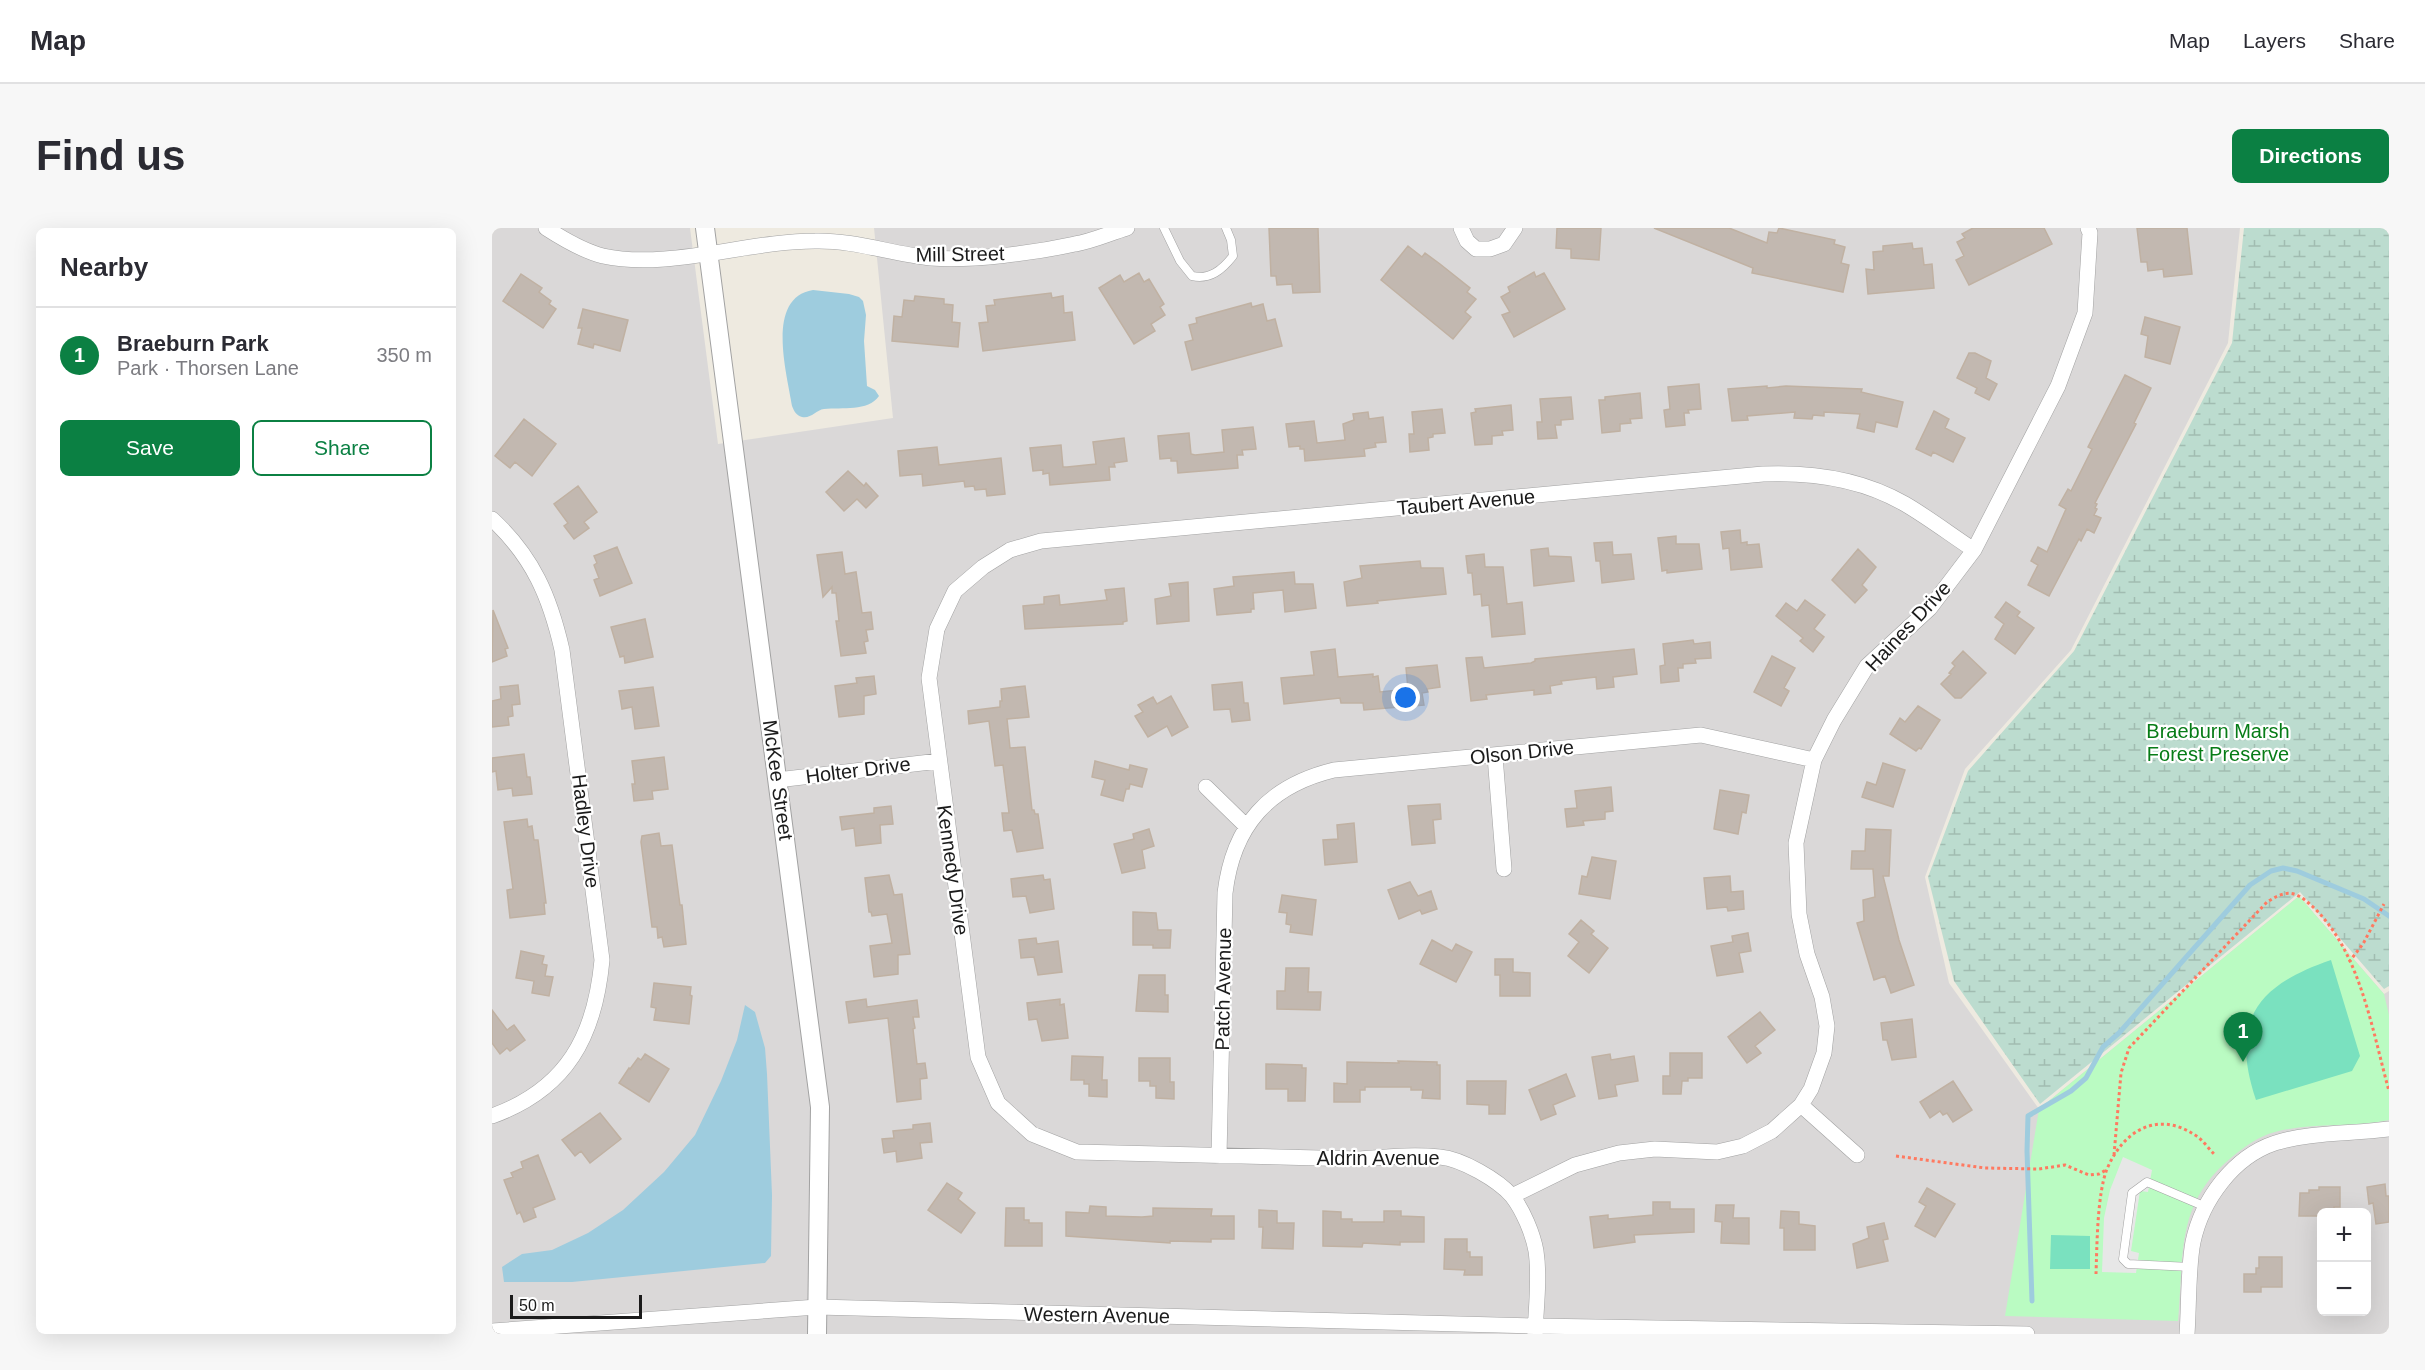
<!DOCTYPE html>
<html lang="en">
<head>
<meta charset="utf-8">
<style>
	body { margin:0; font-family:Arial,sans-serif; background:#f7f7f7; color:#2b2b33 }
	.controls { position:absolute; right:18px; bottom:18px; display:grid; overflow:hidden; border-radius:9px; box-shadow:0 6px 24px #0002 }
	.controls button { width:54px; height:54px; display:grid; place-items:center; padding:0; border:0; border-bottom:2px solid #e1e1e2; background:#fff; color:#2b2b33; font:30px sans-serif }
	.scale { position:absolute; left:18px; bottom:15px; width:132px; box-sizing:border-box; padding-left:6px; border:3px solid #1b1b1b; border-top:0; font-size:16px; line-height:21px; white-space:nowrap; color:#1b1b1b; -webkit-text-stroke:4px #fff; paint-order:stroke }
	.you { position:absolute; left:914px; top:470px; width:21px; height:21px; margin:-15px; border:4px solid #fff; border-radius:50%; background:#1a73e8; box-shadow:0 0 0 9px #1a73e833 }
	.badge { display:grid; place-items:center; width:39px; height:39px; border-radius:50%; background:#0b8043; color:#fff; font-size:20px; font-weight:700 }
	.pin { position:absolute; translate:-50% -50px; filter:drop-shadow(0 2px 3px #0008) }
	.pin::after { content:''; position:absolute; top:32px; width:21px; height:18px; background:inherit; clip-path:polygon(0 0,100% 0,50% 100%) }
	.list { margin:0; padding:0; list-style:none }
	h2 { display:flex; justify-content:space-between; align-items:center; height:78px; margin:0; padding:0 24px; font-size:26px }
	h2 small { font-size:20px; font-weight:400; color:#7c7c81 }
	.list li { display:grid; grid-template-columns:39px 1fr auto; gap:18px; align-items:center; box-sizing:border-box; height:96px; padding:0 24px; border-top:2px solid #e1e1e2 }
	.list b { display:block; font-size:22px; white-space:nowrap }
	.list p { margin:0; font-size:20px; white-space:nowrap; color:#7c7c81 }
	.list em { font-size:20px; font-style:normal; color:#7c7c81 }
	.actions { display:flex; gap:12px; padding:18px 24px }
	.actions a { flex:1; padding:14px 0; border:2px solid #0b8043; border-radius:9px; text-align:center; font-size:21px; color:#0b8043 }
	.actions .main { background:#0b8043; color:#fff }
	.map { position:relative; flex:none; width:1897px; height:1106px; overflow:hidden; border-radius:9px }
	header { display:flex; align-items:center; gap:36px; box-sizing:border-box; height:84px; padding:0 30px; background:#fff; border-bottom:2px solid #e1e1e2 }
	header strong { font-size:28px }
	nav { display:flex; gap:33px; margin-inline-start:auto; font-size:21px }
	.intro { display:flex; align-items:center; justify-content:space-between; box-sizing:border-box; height:144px; padding:0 36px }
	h1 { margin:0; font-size:42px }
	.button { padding:15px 27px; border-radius:9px; background:#0b8043; color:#fff; font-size:21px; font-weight:700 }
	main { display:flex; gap:36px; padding:0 36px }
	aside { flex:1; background:#fff; border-radius:9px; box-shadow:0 6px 24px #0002 }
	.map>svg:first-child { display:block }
</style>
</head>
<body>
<header>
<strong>Map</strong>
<nav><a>Map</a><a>Layers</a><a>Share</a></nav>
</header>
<div class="intro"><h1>Find us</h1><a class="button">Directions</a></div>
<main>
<aside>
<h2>Nearby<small></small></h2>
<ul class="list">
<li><span class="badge">1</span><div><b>Braeburn Park</b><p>Park · Thorsen Lane</p></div><em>350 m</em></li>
</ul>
<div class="actions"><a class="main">Save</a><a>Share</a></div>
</aside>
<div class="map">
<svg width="1897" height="1106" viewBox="0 0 1897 1106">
	<defs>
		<pattern id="wetland-marsh" width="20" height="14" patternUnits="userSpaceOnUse" patternTransform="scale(1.5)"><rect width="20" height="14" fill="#bcdccf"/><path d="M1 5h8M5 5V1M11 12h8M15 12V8" fill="none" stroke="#a1bcb1"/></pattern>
	</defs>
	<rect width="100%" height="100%" fill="#eeeae0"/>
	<!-- residential -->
	<path fill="#dad8d8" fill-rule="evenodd" d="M0,0h198l28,216 175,-26 -19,-190h1366l-12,115 -157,307 -106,119 -40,108 24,106 90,126 260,-213 85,98 5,-3v343h-1897zM1830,984h44v100h-44z"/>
	<!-- wetland -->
	<path fill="url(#wetland-marsh)" d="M1752,0h145v758l-5,3 -84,-97 -260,212 -86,-123 -26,-104 40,-106 106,-120 158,-308z"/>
	<!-- park -->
	<path fill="#bafbc2" d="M1807,668l85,98 5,21v105c-38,8 -77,2 -114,12 -16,4 -31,15 -43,25 -57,46 -48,98 -54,164l-173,-5 34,-207z"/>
	<!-- pitch -->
	<path fill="#7ae1bf" d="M1839,732l29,96 -8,15 -96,29c-26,-78 -1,-114 75,-140z
		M1559,1007l39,1v33h-40z"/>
	<!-- parking -->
	<path fill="#e7e7e7" d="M1631,929l29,13 -4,22 -8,-1 -9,60 8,2 -3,20 -34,-1 2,-54 6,-28z"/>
	<!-- water -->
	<path fill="#9eccde" d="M321,62l36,4 10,3 4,4 3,14 -2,26 3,45 8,4 4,6c-11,16 -37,11 -55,13 -8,1 -13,10 -22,8 -6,-2 -8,-6 -10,-11 -5,-33 -27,-108 21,-116z
		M253,777l10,7 10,36 2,26 5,121 -1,61 -6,7 -193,19h-68l-2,-15 20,-13 30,-4 36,-17 35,-23 41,-38 31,-37 26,-54 16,-41z"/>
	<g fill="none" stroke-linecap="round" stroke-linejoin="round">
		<!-- stream -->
		<path stroke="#9eccde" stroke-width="5" d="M1540,1073l-5,-150 1,-35 43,-25 15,-13 17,-31 16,-14 131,-148 21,-14 12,-3 14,3 67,28 25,17"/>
	</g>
	<!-- building -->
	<path fill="#c2b8b0" stroke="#c0b1a2" stroke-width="1.5" d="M777,0h49l2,64 -27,1 -1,-9 -15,1 -1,-9h-5z
		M1065,0h44l-2,32 -28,-2v-9l-15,-1z
		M1162,0h75l38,15 2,-11 8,1 2,-5 56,12 -1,4 11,3 -4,16 8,2 -6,27 -91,-19 1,-5z
		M1481,0h71l8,16 -83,41 -13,-25 8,-4 -7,-14 8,-4 -3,-4z
		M1645,0h50l5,46 -28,3 -1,-8 -15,2 -1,-9h-6z
		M1420,15l1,6 9,-1 2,17 8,-1 2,24 -66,6 -2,-25 8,1 -1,-18 10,-1v-5z
		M916,18l14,11 3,-4 15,11 30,24 -3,4 9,7 -11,13 6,5 -18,22 -72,-59z
		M1042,44l2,5 8,-4 21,36 -51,28 -12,-22 8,-3 -9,-15 9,-5 -2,-5z
		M647,45l5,9 5,-3 15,25 -4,3 5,8 -14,9 4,7 -21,13 -35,-56 21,-13 4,7z
		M29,46l21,14 -3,4 12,9 -2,3 7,5 -13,19 -40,-27z
		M559,65l1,5 11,-2 1,17 8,-1 3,28 -92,11 -4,-28 9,-1 -2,-16 9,-1 -1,-5z
		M423,68l29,3v5l9,1 -1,17 8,1 -2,24 -66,-6 2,-25 8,1 2,-17 10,1z
		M759,75l1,4 11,-3 4,17 8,-2 7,27 -90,24 -7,-28 8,-2 -4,-15 8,-2 -1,-5z
		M91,81l45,11 -8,31 -26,-7 -1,4 -15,-4 4,-16h-4z
		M1653,89l35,10 -10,37 -25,-7 3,-21 -7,-2z
		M1477,125h6l16,8 -5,17 11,6 -8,16 -14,-7 2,-5 -20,-10z
		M1633,147l26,13 -17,35 2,1 -41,79 2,1 -2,4 2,1 -3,6 7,3 -7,15 -7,-4 -6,12 -2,-2 -30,57 -21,-11 10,-20 -7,-4 7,-14 9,5 19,-43 -7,-4 9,-16 3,2 21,-42 -4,-2z
		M1207,156l2,25 -13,1 1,3h-5l1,12 -19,2 -2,-17 6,-1 -2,-22z
		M1275,158v2l19,-2 76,3 -1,3 42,10 -6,25 -21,-5 -2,10 -17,-4 3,-14 -36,-2v4l-11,-1 -1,4 -18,-1 1,-6 -48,4 1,4 -16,1 -4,-32z
		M1148,165l2,25 -12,1 1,4 -11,1v7l-18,2 -3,-33h6v-3z
		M1079,169l2,22 -12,1v5h-6l2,13 -19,1 -1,-17h5l-2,-23z
		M1019,177l2,25 -11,1 1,4 -11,1v8l-17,1 -4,-32 5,-1 -1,-3z
		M950,181l3,24 -12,1v3l-5,1 1,12 -19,2 -1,-18h5l-2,-22z
		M1442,183l15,8 -4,9 20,10 -12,24 -20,-10 -2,4 -15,-7z
		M876,184l1,7 14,-2 3,25 -11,1 1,4 -12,2 1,7 -60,5 -1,-12h-4v-3l-11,1 -3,-23 28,-3 3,22 28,-3 -2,-16 11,-4 -1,-6z
		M32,191l32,25 -24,32 -17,-14 -5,6 -15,-12z
		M761,199l3,22 -14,1 1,5h-6l1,13 -60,5 -1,-12h-6v-3l-11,1 -2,-23 31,-3 2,21 4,1 29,-3 -2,-22z
		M632,210l3,23 -13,2 1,4h-6l1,13 -60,5 -1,-12 -6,1v-4l-10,1 -3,-23 31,-3 2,22h4l29,-3 -3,-22z
		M445,219l2,18 62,-7 4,36 -18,2 -1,-7 -11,1 -1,-4 -9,1 -1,-6 -41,5 -1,-12 -22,2 -2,-25z
		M356,243l16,15 2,-3 12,13 -12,12 -9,-9 -13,12 -18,-19z
		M86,258l19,26 -13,10 5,6 -15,11 -10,-13 4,-3 -14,-19z
		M1248,302l1,13 6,-1v3l12,-1 3,23 -31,3 -2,-22 -6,1 -2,-17z
		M1184,308v8h23l3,25 -35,4v-3l-5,1 -4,-33z
		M1120,314l1,13 18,-1 3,25 -32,4 -2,-22h-4l-2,-18z
		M125,319l15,36 -32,13 -6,-16 5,-2 -5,-13 3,-2 -3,-7z
		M1056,320l1,8 22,1 3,24 -40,5 -3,-36z
		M1366,321l18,18 -14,18 5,5 -12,13 -23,-23z
		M350,324l3,22 11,-2 6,41 9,-1 2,17 -7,1 2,11 -4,1 2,11 -25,3 -5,-35h3l-3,-28h-4v-6l-9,10 -6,-42z
		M992,326l1,13h18l4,37 15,-2 3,32 -33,3 -3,-32 -7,1 -1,-12 -7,1 -2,-22h-4l-2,-17z
		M928,333l1,7h22l3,26 -69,7 1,2 -31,3 -3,-24 18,-4 -2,-12z
		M802,344l1,12h18l3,24 -31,4 -2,-22 -30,3 1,16h-3v3l-34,3 -3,-26 20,-3 -1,-9z
		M696,354l1,39 -32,3 -2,-25 16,-3 -2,-12z
		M632,360l3,33 -4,1v2l-98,5 -2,-23 21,-2v-7l15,-2 1,10 47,-5 -2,-10z
		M1313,372l20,15 -11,14 10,8 -11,15 -13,-11 3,-3 -27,-22 10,-13 11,8z
		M1514,374l14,10 -3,4 17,12 -19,26 -20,-15 9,-15 -9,-7z
		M1,382l15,38 -3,1 2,7 -15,6z
		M153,391l8,38 -28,6 -1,-7 -4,1 -9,-30z
		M1201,412l1,4 16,-2 1,16 -16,1 1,4 -13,1v4h-5l1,13 -18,2 -1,-17 5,-1 -2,-21z
		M843,421l3,28 35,-3v3l5,-1 2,16 28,-3 -2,-21 31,-3 3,22 -13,2 1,3 -6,1 2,12 -60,5 -1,-7h-22l-1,-5 -56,6 -3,-26 33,-3 -3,-23z
		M1142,421l3,25 -24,3 1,10 -17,2 -1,-12 -35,4 1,3 -12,2 1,7 -17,2v-5l-48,5 1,4 -16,2 -5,-43 16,-1 2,11 47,-5 4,-2v-2z
		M1471,423l23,22 -25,25h-6l-14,-14 10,-10 -2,-1 6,-7 -3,-3z
		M1280,428l23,12 -11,20 5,3 -8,15 -27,-14z
		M382,448l2,18 -12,2v18l-25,3 -4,-31 22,-3 -1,-5z
		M750,454l2,21h4l2,17 -18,2 -2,-13 -16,1 -2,-25z
		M26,457l2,19 -8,1 1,11 -5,1 1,8 -17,2v-26l9,-2 -1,-12z
		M533,458l4,31 -22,2 3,29 15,-1 7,63h2l1,4h3l5,34 -26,4 -5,-22 -8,1 -2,-18h7l-6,-48 -8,1 -6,-45 -20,3 -1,-13 32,-4v-6h2l-1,-12z
		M161,459l6,39 -24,3 -3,-22 -10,2 -3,-18z
		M679,468l17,31 -16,9 -5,-10 -19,11 -13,-21 8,-4 -5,-7 15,-8 4,7z
		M1426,478l22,14 -19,29 -2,-1 -3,3 -26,-17 10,-16 5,4z
		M32,526l3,23h3l2,17 -19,2 -1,-8 -14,2 -2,-19 -4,1v-14z
		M172,529l4,32 -16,2 1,8 -19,2 -2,-17h3l-3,-23z
		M603,533l34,9 1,-5 17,4 -5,18 -12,-3 -1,5h-3l-3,12 -22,-6 4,-15 -13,-3z
		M1391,535l22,7 -12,37 -31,-10 5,-15 9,3z
		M1119,559l2,24 -8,1v7l-22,2 1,4 -17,2 -2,-18 12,-1 -2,-17z
		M1228,562l29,5 -3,18 -4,-1 -4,22 -24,-5z
		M948,576l1,15 -8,1 2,23 -23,2 -4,-39z
		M399,578l2,18 -13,1 1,18 -25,3 -2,-18 -12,2 -2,-13 34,-4v-5z
		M35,591l1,8 4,-1 2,14h4l8,63h-2l1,11 -35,4 -3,-28 6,-1 -9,-67z
		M862,595l3,39 -32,3 -2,-25 15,-1 -1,-14z
		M657,601l5,17 -12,4 3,18 -23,5 -8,-29 20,-5 -1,-5z
		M1374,601l25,1 -2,46h-6l16,64 15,45 -23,8 -6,-17 -11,4 -17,-57 7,-2 -1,-21 12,-3 -2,-28h-22l1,-18h13z
		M167,605l2,13 11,-1 8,60h2l4,39 -22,3 -2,-10 -4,1 -1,-11h-5l-11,-85 1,-6z
		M1100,629l24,4 -6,38 -31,-5 3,-18 5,1z
		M397,647l5,20 8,-1 8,60 -12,1v19l-24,3 -4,-31 22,-3 -5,-29 -15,2 -1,-4h-2l-4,-34z
		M551,647l1,5 6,-1 4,30 -24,4 -4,-17 -13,1 -2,-18z
		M1238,648l1,16 12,-1 1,18 -16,2 -1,-4 -20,2 -3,-31z
		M918,654l8,14 13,-5 6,18 -15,5 -2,-4 -21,9 -11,-29z
		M790,667l34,5 -4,35 -22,-3 1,-7 -5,-1 1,-11 -8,-1z
		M641,684l23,1 2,17h13l-1,18h-17v-3h-20z
		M1089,692l13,11 -3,3 17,14 -19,25 -21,-17 11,-14 -10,-8z
		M1256,705l3,18 -12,2 4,19 -26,4 -6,-30 22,-4 -1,-6z
		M544,710l1,6 21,-3 4,31 -24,3 -4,-18 -13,1 -2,-18z
		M940,712l20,11 4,-7 16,8 -16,30 -36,-18z
		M29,723l23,5 -2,8 5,1 -2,11 8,1 -4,19 -17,-3 2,-12 -18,-3z
		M1003,731h18v13l17,1v23h-30v-21h-5z
		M794,740h23l-1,24h13l-1,18 -43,-1v-18h8z
		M647,747h26v20h3v17l-32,-1z
		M162,755l37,4 -1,8 2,1 -3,28 -35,-4 2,-12 -5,-1z
		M374,771l1,8 50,-7 2,17h-6l2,11 -2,1 4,35 8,-1 2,15 -7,1 1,20 -24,3 -9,-84 -39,5 -3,-21z
		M568,771v6l4,-1 4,34 -26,3 -5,-22 -8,1 -2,-17z
		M0,782l15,20 7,-5 11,15 -15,11 -3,-3 -7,6 -8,-11z
		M1268,784l15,18 -20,16 6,7 -14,10 -19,-26z
		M1420,791l4,38 -24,3 -5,-20h-4l-2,-17z
		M1178,825h32v25h-14v3h-6l-1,13h-18v-18h7z
		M153,826l24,15 -20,33 -30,-19 10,-15 1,1 8,-11 3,2z
		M1118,826l1,6 23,-4 4,25 -23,4 2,11 -18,3 -7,-42z
		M580,828l31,1 -1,23h5v17l-18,-1v-12h-5v-4h-13z
		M647,830h31v24h4v17l-18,-1v-12h-6v-5h-11z
		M906,833l39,1v3h3v34l-18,-1 1,-8h-12v-3h-46v3h-5v12h-26v-19l13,1v-22l52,1z
		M774,836l36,1v3h4l-1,33h-17v-12h-22z
		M1074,846l9,22 -22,9 3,9 -15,6 -12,-30z
		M975,853h39l-1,33h-16v-9l-22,-1z
		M1461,853l19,29 -19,12 -6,-9 -4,2 -3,-4 -10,7 -10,-16z
		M108,885l21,26 -31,24 -9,-12 -6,5 -13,-16z
		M438,895l2,19 -12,1 2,15 -25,4 -1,-11 -12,2 -2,-14 12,-1 -1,-7 20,-2v-4z
		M46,927l17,44 -22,9 3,9 -12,5 -4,-10 -3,2 -13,-34 9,-3 -2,-4 12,-5 -2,-6z
		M455,955l15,10 -4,6 17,14 -14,20 -33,-23z
		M1893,956l1,12h3v26l-13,2 -3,-21 -4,1 -2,-17z
		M1827,959h21v20h-6v5h-12v4h-23l1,-23h9v-3h10z
		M1435,960l28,16 -20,33 -20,-11 11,-20 -7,-4z
		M1161,974h17v7h24v23l-60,3 1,7 -41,6 -4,-31 18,-2v4l45,-4z
		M1224,977h18l-1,13h16v26l-28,-1 1,-21 -7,-1z
		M598,978l16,1v9l36,1 11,-1v-8l59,1 -1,7h23v23h-23v3l-41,-1v2l-104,-7v-24l23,1z
		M514,980h18v12h5v3h13v23h-37z
		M767,982l18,1v12h17l-1,26 -31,-1 1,-21h-4z
		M831,983l18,1v7h11v3h32v-11h17v5l23,1v25h-24v3l-37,-2 -1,4 -39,-1z
		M1289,983l18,1v12l16,2v24h-31v-22h-4z
		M1392,995l4,16 -5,1 5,21 -31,7 -4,-24 16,-6 -2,-11z
		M953,1011h22v13h3v5h12v18h-18l1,-5 -21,-1z
		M1767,1029h23v30h-21v5h-17v-18h12v-6h3z"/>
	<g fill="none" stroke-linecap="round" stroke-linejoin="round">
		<!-- service casing -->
		<g stroke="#a2a2a2" stroke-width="9">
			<path id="service" d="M672,0l16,33 12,15c18,4 30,-6 41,-20l-2,-16 -5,-12
				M1699,1039l-63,-3 -5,-5 9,-66 15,-11 59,25"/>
		</g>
		<!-- minor casing -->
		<g stroke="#a2a2a2" stroke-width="16">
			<path id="minor" d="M54,0c17,11 37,23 57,28 64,14 145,-15 212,-15 39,-1 77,13 116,17 42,3 103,-5 144,-14 18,-3 35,-11 52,-16
				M969,0l6,13 9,8h14l14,-5 11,-16
				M0,291c41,38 58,78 70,131l40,310c-7,76 -35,129 -110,156
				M1003,528l9,113
				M285,552l162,-19
				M714,559l40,39
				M1309,877l56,50
				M727,928l6,-263c8,-67 43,-107 109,-123l367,-35 113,25
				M1020,968l63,-31 44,-12 36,-4 62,3 26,-6 29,-15 29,-26 10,-16 13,-36 3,-27 -5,-29 -15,-43 -8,-40 -3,-71 18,-83 20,-40 33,-54 63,-58 44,-58 84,-164 27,-73 5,-80 -2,-5
				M0,1103l325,-24 718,19 492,8
				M1043,1106c1,-27 5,-56 1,-83 -3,-17 -13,-41 -24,-55 -14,-16 -50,-37 -72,-39 -27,-3 -55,0 -82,2l-281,-7 -45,-18 -34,-31 -20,-46 -49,-379 8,-49 18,-38 28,-24 27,-17 31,-9 722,-67c49,-2 99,5 142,30 24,14 46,31 69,46
				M1695,1106c2,-27 1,-67 6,-92 9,-42 40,-85 82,-99 34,-11 78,-9 114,-14"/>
		</g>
		<!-- tertiary casing -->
		<g stroke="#a2a2a2" stroke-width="20">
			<path id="tertiary" d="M213,0l115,879 -3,227"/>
		</g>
		<!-- path -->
		<path stroke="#ff7960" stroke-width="3" stroke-dasharray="3 3" stroke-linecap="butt" d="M1857,734l14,-18 21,-40
			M1622,927l7,-82 8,-25 138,-146c5,-3 11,-7 17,-8 11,-3 20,5 28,12 48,44 60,124 77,185
			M1404,928l89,12 54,1 26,-4 24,10 10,-1 7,-4
			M1604,1046c1,-27 1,-80 11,-105 16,-38 50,-59 88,-34 7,4 13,13 19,19"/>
		<!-- service -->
		<use href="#service" stroke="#fff" stroke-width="8"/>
		<!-- minor -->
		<use href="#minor" stroke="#fff" stroke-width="15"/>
		<!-- tertiary -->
		<use href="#tertiary" stroke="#fff" stroke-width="18"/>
	</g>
	<g text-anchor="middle" stroke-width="4.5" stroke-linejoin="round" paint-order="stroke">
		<!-- street labels -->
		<g font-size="20" fill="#1b1b1b" stroke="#fff">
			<text transform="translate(468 26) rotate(-1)" y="7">Mill Street</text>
			<text transform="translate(974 274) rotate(-5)" y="7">Taubert Avenue</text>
			<text transform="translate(1416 398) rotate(-47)" y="7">Haines Drive</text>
			<text transform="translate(1030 524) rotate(-6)" y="7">Olson Drive</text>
			<text transform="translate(366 542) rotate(-7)" y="7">Holter Drive</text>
			<text transform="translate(286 552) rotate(82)" y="7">McKee Street</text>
			<text transform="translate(94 603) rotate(83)" y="7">Hadley Drive</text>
			<text transform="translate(461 642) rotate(82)" y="7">Kennedy Drive</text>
			<text transform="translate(731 761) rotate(-89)" y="7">Patch Avenue</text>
			<text x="886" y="937">Aldrin Avenue</text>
			<text transform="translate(605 1087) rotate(1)" y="7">Western Avenue</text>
		</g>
		<!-- park labels -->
		<g font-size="20" fill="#077c17" stroke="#fff">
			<text x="1726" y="510">Braeburn Marsh<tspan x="1726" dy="23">Forest Preserve</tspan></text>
		</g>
	</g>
</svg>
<div class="controls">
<button>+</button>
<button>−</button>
</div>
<div class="scale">50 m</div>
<div class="you"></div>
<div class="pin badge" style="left:1751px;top:834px">1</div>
</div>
</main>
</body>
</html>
